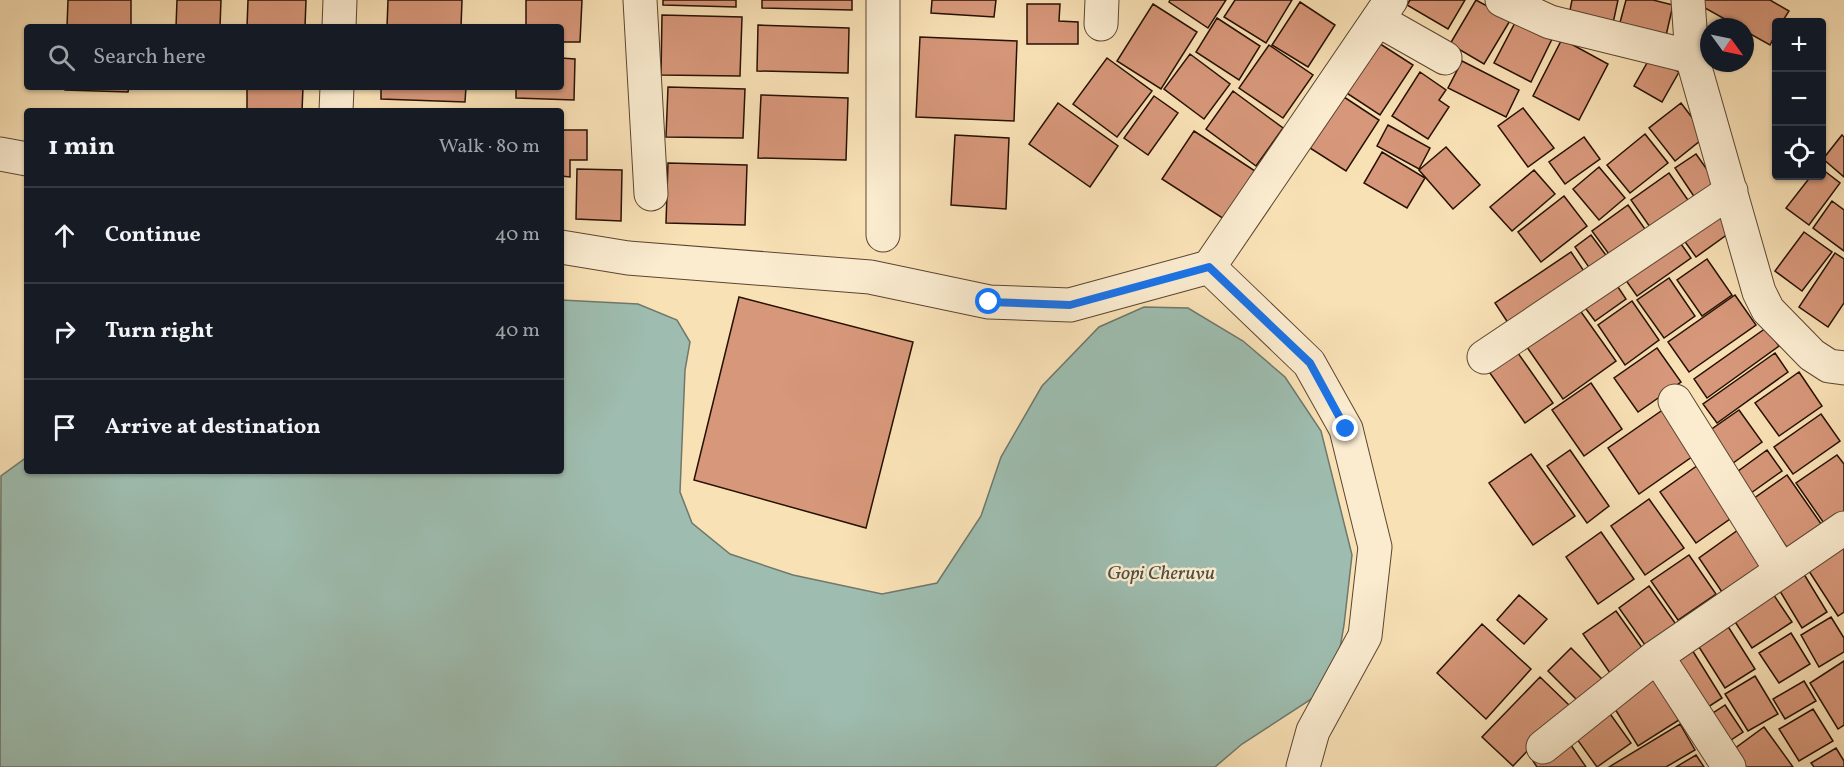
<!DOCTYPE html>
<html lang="en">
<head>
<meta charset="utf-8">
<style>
	body { margin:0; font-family:Vollkorn,serif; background:#242831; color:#f1f3f6 }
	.controls { position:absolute; right:18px; top:18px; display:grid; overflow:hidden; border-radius:6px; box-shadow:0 2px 4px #0004 }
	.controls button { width:54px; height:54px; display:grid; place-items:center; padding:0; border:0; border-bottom:2px solid #363941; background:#171b24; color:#f1f3f6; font:30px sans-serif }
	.compass { position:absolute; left:1700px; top:18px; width:54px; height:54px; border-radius:50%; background:#171b24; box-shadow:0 2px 4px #0004; rotate:123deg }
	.stop { position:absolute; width:18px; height:18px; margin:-14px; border:4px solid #1a73e8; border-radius:50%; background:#fff }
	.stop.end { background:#1a73e8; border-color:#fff; box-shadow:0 2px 6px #0008 }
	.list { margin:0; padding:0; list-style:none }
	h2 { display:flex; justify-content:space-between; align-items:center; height:78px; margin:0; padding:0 24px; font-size:26px }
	h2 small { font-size:20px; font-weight:400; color:#9ea1a6 }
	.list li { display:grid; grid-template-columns:39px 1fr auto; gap:18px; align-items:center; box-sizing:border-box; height:96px; padding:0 24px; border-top:2px solid #363941 }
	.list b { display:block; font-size:22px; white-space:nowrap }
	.list em { font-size:20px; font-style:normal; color:#9ea1a6 }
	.icon { flex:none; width:33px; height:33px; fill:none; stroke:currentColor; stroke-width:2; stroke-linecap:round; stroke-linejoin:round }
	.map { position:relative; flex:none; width:1844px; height:767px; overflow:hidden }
	.search { position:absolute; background:#171b24; box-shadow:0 2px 4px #0004; left:24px; top:24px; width:540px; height:66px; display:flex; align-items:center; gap:15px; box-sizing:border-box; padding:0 21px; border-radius:6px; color:#9ea1a6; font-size:22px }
	.panel { position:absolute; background:#171b24; box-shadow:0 2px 4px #0004; left:24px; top:108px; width:540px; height:366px; border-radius:6px }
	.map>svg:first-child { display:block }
</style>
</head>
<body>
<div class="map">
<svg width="1844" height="767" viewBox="0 0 1844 767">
	<rect width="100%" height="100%" fill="#f9e1b6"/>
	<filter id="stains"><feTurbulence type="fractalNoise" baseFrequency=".00333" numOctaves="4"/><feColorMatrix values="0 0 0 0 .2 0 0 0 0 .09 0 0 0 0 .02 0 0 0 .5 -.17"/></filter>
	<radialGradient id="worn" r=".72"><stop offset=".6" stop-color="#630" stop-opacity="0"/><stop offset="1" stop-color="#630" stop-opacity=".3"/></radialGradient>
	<!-- water -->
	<path fill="#9ebdb0" stroke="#6e786b" stroke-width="1.5" d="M561,300l77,4 39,16 13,22 -5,28 -5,122 12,31 38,31 63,21 89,19 55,-11 44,-67 20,-59 41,-71 57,-59 45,-20 44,1 55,33 42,36 36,54 31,124 -8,70 -6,35 -22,36 -74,48 -27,23h-1215l1,-291 26,-19v14h534z"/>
	<!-- building -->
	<path fill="#d7977a" stroke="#261103" stroke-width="1.5" d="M68,0h63v27h-64z
		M177,0h44l-1,27h-44z
		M248,0h58l-1,27h-58z
		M388,0h74l-1,27h-74z
		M526,0h56l-2,42h-19v-15h-35z
		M663,0h73v7l-73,-2z
		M762,0h90v10l-90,-2z
		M932,0h64l-2,17 -63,-4z
		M1170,0h56l-18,28 -39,-26z
		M1235,0h57l-26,43 -42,-26z
		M1410,0h55l-17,29 -41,-24z
		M1476,0l35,19 -27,45 -34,-20z
		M1572,0h46l-6,28 -44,-8z
		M1626,0h27l20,5 -8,35 -47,-10z
		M1698,0h72l19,11 -7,11h-6v11l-6,12 -25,-14v-4h-6l-43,-24z
		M1300,2l35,23 -27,42 -36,-22z
		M1027,4h33l-1,17 19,1v22h-51z
		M1153,4l44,28 -36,57 -44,-28z
		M662,15l80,2 -2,59 -79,-1z
		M1217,18l43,28 -21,34 -43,-28z
		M1517,19l36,18 -22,45 -37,-19z
		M758,25l91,3 -1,45 -91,-2z
		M920,37l97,4 -3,80 -98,-4z
		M1371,38l42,27 -33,50 -41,-27z
		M1562,39l46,25 -29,56 -46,-24z
		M1269,45l44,30 -30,43 -44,-30z
		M1190,54l40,30 -26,35 -40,-30z
		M1651,56l28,16 -17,30 -28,-16z
		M561,58l14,1 -1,41 -58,-2v-11h45z
		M1107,58l45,33 -35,46 -44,-33z
		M1462,61l57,29 -13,27 -58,-29z
		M1420,72l26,18 -7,10 10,7 -21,32 -36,-23z
		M65,87h64l-1,5 -63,-2z
		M247,87h56l-1,24h-55z
		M381,87h85l-1,15 -84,-3z
		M668,87l77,2 -2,49 -77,-1z
		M1233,91l50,37 -27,38 -50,-37z
		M761,95l87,3 -2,62 -88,-2z
		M1154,96l24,17 -30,42 -24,-17z
		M1344,97l35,23 -33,51 -36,-23z
		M1058,103l60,43 -28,41 -61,-43z
		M1681,103l25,33 -31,25 -26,-33z
		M1523,108l31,40 -26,19 -30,-41z
		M1388,125l42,23 -11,21 -42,-23z
		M561,130h26v30h-17v17l-9,-1z
		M1194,131l61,40 -31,48 -62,-40z
		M1645,134l23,29 -38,30 -23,-28z
		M955,135l54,3 -3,71 -55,-4z
		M1842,135l2,2v40l-21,-18z
		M1584,137l16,22 -35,25 -16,-22z
		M1446,147l34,38 -27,24 -34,-39z
		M1382,152l43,26 -18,30 -43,-25z
		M1696,154l27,38 -22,15 -26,-39z
		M668,163l79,2 -2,60 -79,-2z
		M1599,167l26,31 -26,22 -26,-31z
		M577,169l45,1 -1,51 -45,-2z
		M1822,169l18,14 -31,42 -23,-17 25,-32h11z
		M1534,170l21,24 -43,37 -22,-24z
		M1669,173l26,37 -38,27 -26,-37z
		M1564,196l23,30 -46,36 -23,-30z
		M1832,201l12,9v41l-31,-23z
		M1628,205l24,34 -35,26 -25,-34z
		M1715,206l17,25 -36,26 -18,-25z
		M1804,232l28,20 -30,39 -27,-20z
		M1674,234l17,24 -54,38 -17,-24z
		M1591,235l23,31 -17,13 -22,-32z
		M1571,252l17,25 -76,52 -17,-26z
		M1835,253l9,6v44l-16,24 -29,-20z
		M1707,259l25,36 -30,21 -25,-36z
		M1610,275l16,24 -31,22 -18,-24z
		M1669,278l26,38 -31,22 -27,-38z
		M1735,295l21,30 -67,47 -21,-30z
		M739,297l174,45 -47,186 -172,-48z
		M1632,301l27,39 -34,25 -27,-40z
		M1574,302l42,59 -53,38 -41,-59z
		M1766,328l13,18 -72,52 -13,-19z
		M1513,346l40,57 -28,20 -40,-57z
		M1657,348l24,34 -43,30 -24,-34z
		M1775,353l13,19 -71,51 -14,-19z
		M1799,372l23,34 -43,30 -24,-33z
		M1591,383l31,46 -38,27 -32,-46z
		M1664,409l32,45 -57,40 -31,-46z
		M1739,410l23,32 -33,24 -23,-33z
		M1821,414l19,27 -47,33 -19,-27z
		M1570,450l39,56 -22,17 -40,-57z
		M1767,450l15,21 -38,27 -14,-21z
		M1531,454l44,62 -42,29 -44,-62z
		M1837,455l7,9v53l-16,12 -32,-46z
		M1701,463l36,51 -41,29 -36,-51z
		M1787,475l37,53 -34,24 -37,-53z
		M1649,499l35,49 -39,27 -34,-49z
		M1738,530l28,39 -40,29 -27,-40z
		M1601,532l33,47 -36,25 -32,-47z
		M1844,539v73l-6,4 -33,-51z
		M1689,555l27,39 -38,26 -27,-39z
		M1799,566l28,46 -25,16 -28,-47z
		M1649,586l31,44 -30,22 -31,-44z
		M1769,588l23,34 -40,26 -22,-34z
		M1519,595l28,24 -23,25 -27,-24z
		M1616,611l27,38 -33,24 -27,-39z
		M1722,617l33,52 -30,19 -33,-52z
		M1831,617l13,21v14l-25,15 -18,-32z
		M1482,624l49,45 -45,50 -49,-46z
		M1791,633l19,31 -31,19 -20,-30z
		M1689,645l33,53 -23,15 -33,-54z
		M1571,648l33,33 -23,23 -33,-33z
		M1844,661v64l-6,4 -28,-46z
		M1651,675l28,45 -41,26 -28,-45z
		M1755,676l23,38 -30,17 -23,-37z
		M1540,677l30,29 -57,60 -31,-29z
		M1804,681l12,20 -31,18 -12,-20z
		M1725,705l18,27 -24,16 -18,-27z
		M1813,709l20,32 -34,20 -20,-32z
		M1608,711l23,32 -34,24 -23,-32z
		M1680,724l15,26 -29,17h-57z
		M1764,727l29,40h-52l-11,-15z
		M1566,738l20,29h-49l-4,-6z
		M1836,748l8,13v6h-30l-3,-4z
		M1696,755l8,12h-28z"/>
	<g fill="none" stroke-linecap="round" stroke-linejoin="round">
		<!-- minor casing -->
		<g stroke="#5b4530" stroke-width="35">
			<path id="minor" d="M640,0l11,194
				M1502,0l48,22 142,35
				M1688,0l4,57 67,235 9,18 44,45 17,11 15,2
				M1378,20l67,38
				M1101,24l1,-24
				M339,27l1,-27
				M336,111l1,-24
				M0,154l27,5
				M883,235v-235
				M561,247l67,11 242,19 119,25 81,3 139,-38 182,-267
				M1209,267l100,96 37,66 29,118 -10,89 -52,95 -10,36
				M1484,357l247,-166
				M1675,401l106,169
				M1657,656l72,111
				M1543,747l114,-91 187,-128"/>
		</g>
		<!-- minor -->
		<use href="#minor" stroke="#fbecd0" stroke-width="33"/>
	</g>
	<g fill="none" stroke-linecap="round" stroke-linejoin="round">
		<!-- route -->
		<path stroke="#1a73e8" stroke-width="8" d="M989,302l81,3 139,-38 101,96 36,66"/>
	</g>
	<g text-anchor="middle" stroke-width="5" stroke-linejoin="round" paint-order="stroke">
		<!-- water labels -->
		<g font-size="20" font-style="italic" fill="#504d40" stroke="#fbecd0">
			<text x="1161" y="579">Gopi Cheruvu</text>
		</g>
	</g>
	<rect width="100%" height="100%" filter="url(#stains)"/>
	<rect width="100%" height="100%" fill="url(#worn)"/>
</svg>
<div class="controls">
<button>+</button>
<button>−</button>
<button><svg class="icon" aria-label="locate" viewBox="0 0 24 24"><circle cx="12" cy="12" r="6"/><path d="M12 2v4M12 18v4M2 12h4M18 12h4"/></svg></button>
</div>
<svg class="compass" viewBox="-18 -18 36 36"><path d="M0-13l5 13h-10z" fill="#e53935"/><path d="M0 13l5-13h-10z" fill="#9ea1a6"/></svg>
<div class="stop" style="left:989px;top:302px"></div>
<div class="stop end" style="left:1346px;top:429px"></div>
<div class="search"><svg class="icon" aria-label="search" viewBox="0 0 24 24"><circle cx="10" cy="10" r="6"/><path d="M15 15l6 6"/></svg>Search here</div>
<section class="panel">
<h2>1 min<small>Walk · 80 m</small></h2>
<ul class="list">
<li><svg class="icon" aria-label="ahead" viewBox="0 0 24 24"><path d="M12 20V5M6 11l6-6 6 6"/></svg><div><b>Continue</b></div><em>40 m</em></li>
<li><svg class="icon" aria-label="right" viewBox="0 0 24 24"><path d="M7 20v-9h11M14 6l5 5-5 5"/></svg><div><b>Turn right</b></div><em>40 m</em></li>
<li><svg class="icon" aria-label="arrive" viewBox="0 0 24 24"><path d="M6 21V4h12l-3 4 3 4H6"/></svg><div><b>Arrive at destination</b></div></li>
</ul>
</section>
</div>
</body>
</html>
